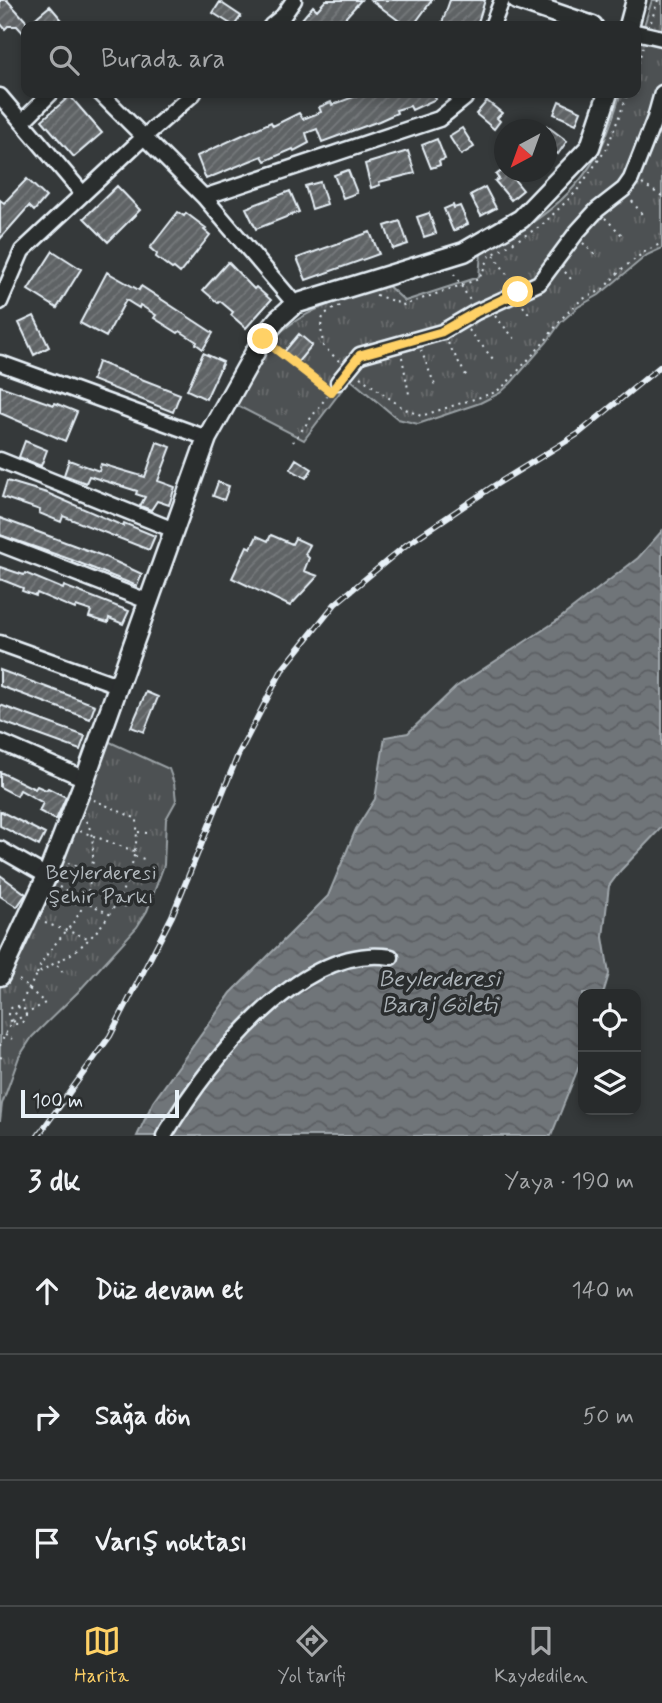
<!DOCTYPE html>
<html lang="tr">
<head>
<meta charset="utf-8">
<style>
	body { margin:0; font-family:Mynerve,sans-serif; background:#343738; color:#f1f3f6 }
	.controls { position:absolute; right:21px; bottom:21px; display:grid; overflow:hidden; border-radius:14px; box-shadow:0 4px 10px #0003 }
	.controls button { width:63px; height:63px; display:grid; place-items:center; padding:0; border:0; border-bottom:2px solid #444748; background:#282b2c; color:#f1f3f6; font:35px sans-serif }
	.compass { position:absolute; left:494px; top:119px; width:63px; height:63px; border-radius:50%; background:#282b2c; box-shadow:0 4px 10px #0003; rotate:221deg }
	.scale { position:absolute; left:21px; bottom:18px; width:158px; box-sizing:border-box; padding-left:7px; border:4px solid #e8f1f8; border-top:0; font-size:19px; line-height:24px; white-space:nowrap; color:#e8f1f8; -webkit-text-stroke:5px #2a2d2e; paint-order:stroke }
	.stop { position:absolute; width:21px; height:21px; margin:-16px; border:5px solid #ffd166; border-radius:50%; background:#fff }
	.stop.end { background:#ffd166; border-color:#fff; box-shadow:0 2px 7px #0008 }
	.list { margin:0; padding:0; list-style:none }
	h2 { display:flex; justify-content:space-between; align-items:center; height:91px; margin:0; padding:0 28px; font-size:30px }
	h2 small { font-size:23px; font-weight:400; color:#a5a7a9 }
	.list li { display:grid; grid-template-columns:46px 1fr auto; gap:21px; align-items:center; box-sizing:border-box; height:126px; padding:0 28px; border-top:2px solid #444748 }
	.list b { display:block; font-size:26px; white-space:nowrap }
	.list em { font-size:23px; font-style:normal; color:#a5a7a9 }
	.icon { flex:none; width:38px; height:38px; fill:none; stroke:currentColor; stroke-width:2; stroke-linecap:round; stroke-linejoin:round }
	.map { position:relative; flex:none; width:662px; height:1136px; overflow:hidden }
	.search { position:absolute; background:#282b2c; box-shadow:0 4px 10px #0003; left:21px; right:21px; top:21px; height:77px; display:flex; align-items:center; gap:18px; box-sizing:border-box; padding:0 24px; border-radius:14px; color:#a5a7a9; font-size:26px }
	.sheet { height:469px; background:#282b2c }
	nav { display:flex; justify-content:space-around; align-items:center; box-sizing:border-box; height:98px; border-top:2px solid #444748; background:#282b2c; font-size:19px; color:#a5a7a9 }
	nav a { display:grid; justify-items:center; gap:4px }
	nav .on { color:#ffd166 }
	.map>svg:first-child { display:block }
</style>
</head>
<body>
<div class="map">
<svg width="662" height="1136" viewBox="0 0 662 1136">
	<defs>
		<pattern id="grass-tufts" width="24" height="20" patternUnits="userSpaceOnUse" patternTransform="scale(1.75)"><rect width="24" height="20" fill="#4d5152"/><path d="M3 7l-1-3M5 7V3M7 7l1-3M15 17l-1-3M17 17v-4M19 17l1-3" fill="none" stroke="#676a6c"/></pattern>
		<pattern id="water-waves" width="16" height="10" patternUnits="userSpaceOnUse" patternTransform="scale(1.75)"><rect width="16" height="10" fill="#707579"/><path d="M0 5q4-4 8 0t8 0" fill="none" stroke="#5b5e62"/></pattern>
		<pattern id="building-hatch" width="6" height="6" patternUnits="userSpaceOnUse" patternTransform="scale(1.75)"><rect width="6" height="6" fill="#5f6365"/><path d="M-1 1l2-2M0 6l6-6M5 7l2-2" fill="none" stroke="#767a7c"/></pattern>
	</defs>
	<rect width="100%" height="100%" fill="#35393a"/>
	<filter id="ink" filterUnits="userSpaceOnUse"><feTurbulence type="fractalNoise" baseFrequency=".0143" numOctaves="2"/><feDisplacementMap in="SourceGraphic" scale="14" xChannelSelector="R" yChannelSelector="G"/><feConvolveMatrix kernelMatrix="1 2 1 2 8 2 1 2 1" color-interpolation-filters="sRGB"/></filter>
	<g filter="url(#ink)">
		<!-- grass -->
		<path fill="url(#grass-tufts)" stroke="#9aa1a5" stroke-width="2" d="M652,0h10v248l-15,7 -48,40 -21,12 -17,15 -14,20 -36,41 -11,10 -20,10 -62,21 -20,-5 -48,-40 -46,61 -68,-35c13,-29 28,-63 55,-81 28,-20 64,-28 96,-39l18,16 74,-24 2,-24c52,-28 99,-57 124,-114 6,-15 11,-31 16,-46h15v-42z
			M101,738l68,31 5,14 2,18 -10,18 -2,46 -17,46 -10,16 -59,65 -46,45 -13,20 -17,47 -2,17v-146z"/>
		<!-- water -->
		<path fill="url(#water-waves)" stroke="#a0a7ac" stroke-width="2" d="M662,531v296l-41,43 -12,16 -6,51 6,37 -6,20h-20v62l-32,80h-414l16,-34 78,-109 97,-97 28,-67 19,-30 10,-62 23,-4 48,-46 99,-65 83,-64z"/>
		<!-- building -->
		<path fill="url(#building-hatch)" stroke="#e8f1f8" stroke-width="2" d="M0,0h7l19,21v15l-9,-10h-9l-3,3 -5,-6z
			M326,0h35l-23,26h-28l-8,-7 11,-13 4,4z
			M371,0h61l-19,26h-7z
			M450,0h35l-8,26h-36z
			M220,2l21,14 -7,10 -21,-13z
			M50,6l17,20h-40l12,-11z
			M364,93h69l3,6 -24,11 -2,-4 -14,4 1,3 -18,8 -57,21 -5,-13 -11,4 3,10 -15,8 -1,-2 -28,12 -3,-5 -56,23 -9,-23 74,-34 2,4 26,-13 4,6 18,-7 -2,-5 12,-5 1,3z
			M70,96l32,37 -28,24 -32,-37z
			M487,101l15,12 -5,5 3,3 -6,8 -18,-15z
			M559,101l22,10 -5,13 -22,-10z
			M547,126l20,15 -9,13 -11,-8z
			M462,128l12,19 -13,8 -12,-19z
			M437,139l8,20 -6,2 1,4 -9,3 -9,-23z
			M408,151l7,22 -36,9 1,3 -9,3 -6,-24z
			M348,170l9,23 -14,5 -9,-23z
			M500,172h8l15,18 -12,10 -16,-19 4,-2 -3,-4z
			M27,179l19,18 -12,14 -5,-5 -29,33v-39l4,3z
			M320,182l7,22 -15,5 -7,-23z
			M117,186l23,24 -32,32 -24,-24z
			M485,187l11,21 -15,8 -11,-21z
			M290,191l9,21 -43,17 -10,-21z
			M453,205l1,3 6,-2 8,18 -15,7 -9,-22z
			M178,212l6,4 2,-3 20,15 -2,2 6,5 -30,38 -6,-5 -2,1 -16,-12 1,-3 -7,-6z
			M429,213l7,20 -12,4 -7,-20z
			M400,221l8,23 -15,5 -8,-23z
			M370,232l9,22 -73,26 -9,-22z
			M53,251l28,18 -24,39 -29,-18z
			M228,262l26,27 2,-2 15,13 -25,28 -15,-13 2,-3 -13,-11 -2,2 -15,-13z
			M107,272l32,18 2,-4 72,47 -10,16 -7,-5 1,-2 -17,-11 -2,2 -24,-15 2,-3 -16,-10 -1,3 -13,-8 -20,37 -26,-14z
			M34,316l15,31 -15,8 -15,-32z
			M299,334l13,11 -15,18 -13,-11z
			M203,353l20,9 -17,37 -19,-9z
			M98,362l82,32 -7,18 -81,-32z
			M0,386l54,19 1,-2 22,9 -12,29 -65,-28z
			M25,441l22,9 -6,16 -22,-9z
			M157,442l14,5 -13,34 17,6 -6,18 -12,-4 -6,9 -11,-4 5,-9 -9,-3 1,-3 -48,-15 -3,7 -22,-8 5,-15 30,11 2,-7 44,13z
			M296,459l16,10 -6,9 -16,-9z
			M7,481l40,12 76,33 1,-3 31,13 -6,14 -86,-34 -2,6 -22,-9 1,-3 -38,-13z
			M218,482l11,4 -5,14 -11,-4z
			M0,518l103,38 39,18 -5,12 -65,-26 -72,-25z
			M271,535l21,9 3,-6 15,7 -5,9 4,4 -5,13 14,5 -28,30 -58,-28 15,-32 4,2 6,-12 11,5z
			M0,567l24,8 1,-2 38,16 1,-3 65,25 -6,13 -14,-6 -1,5 -19,-6 2,-6 -15,-5 -1,3 -38,-16 -1,3 -14,-5 1,-3 -23,-9z
			M0,670l95,35 -5,14 -90,-33z
			M146,692l12,5 -14,35 -13,-5z
			M0,705l85,31 -5,14 -80,-29z
			M0,772l35,17 2,-3 9,4 2,-2 18,9 -10,23 -17,-9 4,-8 -23,-13 -3,6 -17,-9z
			M0,811l45,23 -6,12 -39,-20z
			M0,875l26,19 -9,13 -17,-11z"/>
		<g fill="none" stroke-linecap="round" stroke-linejoin="round">
			<!-- minor casing -->
			<g stroke="#e8f1f8" stroke-width="19">
				<path id="minor" d="M271,26l12,-10 11,-16
					M492,26l10,-26
					M636,32l26,6
					M100,93l104,104 235,-78 26,-21 2,-5
					M0,96l83,98
					M22,122l29,-29
					M204,197l91,107
					M0,302l22,-51 122,-114 50,-44
					M0,363l207,75
					M338,382l22,-27 82,-23 34,-20 63,-29 38,-51 20,-22 27,-21 7,-10 24,-61 7,-25
					M0,460l174,70
					M0,544l150,58
					M0,643l120,43
					M0,742l85,37
					M0,849l47,27
					M164,1136c42,-69 135,-194 227,-179"/>
			</g>
			<!-- major casing -->
			<g stroke="#e8f1f8" stroke-width="23">
				<path id="major" d="M517,0l76,26
					M629,26l7,-26
					M0,976l47,-100 38,-97 122,-341 57,-102 14,-17 17,-15 169,-52 57,-33 69,-72 18,-54"/>
			</g>
			<!-- path -->
			<path stroke="#e8f1f8" stroke-width="2" stroke-dasharray="2 5" stroke-linecap="butt" d="M651,22l7,-22
				M636,69l7,-22
				M642,184l20,12
				M632,201l12,16
				M605,218l19,19
				M583,243l14,14
				M494,255l18,27
				M565,272l6,7
				M454,274l17,28
				M376,295l28,10 75,-26 11,-23 51,-30 35,-34 31,-44 21,-55
				M523,306l8,10
				M495,316l20,23
				M469,330l24,29
				M448,343l20,36
				M275,348l53,42
				M421,350l15,38
				M402,357l7,37
				M339,361l-16,-15c-2,-23 -7,-32 18,-40
				M360,377l43,31 18,8 75,-24 11,-9 38,-42 17,-23 19,-18 21,-10 21,-22 23,-17 16,-8
				M293,442l38,-51
				M80,831l54,20
				M138,832l9,1
				M135,856l9,3
				M68,863l56,19
				M128,878l9,3
				M59,887l50,27
				M118,902l8,5
				M45,923l43,15
				M57,965l8,10
				M37,974c7,-21 22,-33 35,-50 15,-19 20,-44 21,-67 0,-13 0,-27 -8,-37
				M8 1015a9 9 0 1 1 18 0a9 9 0 1 1-18 0Z
				M13,1022l32,-19 -27,-24
				M5,1035l7,4
				M0,1046c4,-11 32,-66 38,-72 10,-9 26,-14 37,-23 40,-30 64,-82 62,-132l-43,-19
				M0,1057l3,1"/>
			<!-- minor -->
			<use href="#minor" stroke="#2a2d2e" stroke-width="14"/>
			<!-- major -->
			<use href="#major" stroke="#2a2d2e" stroke-width="18"/>
			<!-- rail casing -->
			<g stroke="#e8f1f8" stroke-width="6">
				<path id="rail" d="M38,1136l72,-100 62,-120 66,-161 44,-85 53,-66 71,-59 86,-58 86,-53 84,-69"/>
			</g>
			<!-- rail -->
			<use href="#rail" stroke="#2a2d2e" stroke-width="3.5" stroke-dasharray="10" stroke-linecap="butt"/>
		</g>
	</g>
	<g fill="none" stroke-linecap="round" stroke-linejoin="round" filter="url(#ink)">
		<!-- route -->
		<path stroke="#ffd166" stroke-width="9" d="M263,339l68,53 29,-37 81,-23 35,-20 42,-20"/>
	</g>
	<g text-anchor="middle" stroke-width="7" stroke-linejoin="round" paint-order="stroke">
		<!-- park labels -->
		<g font-size="21" fill="#b2b9be" stroke="#2a2d2e">
			<text x="101" y="879">Beylerderesi<tspan x="101" dy="24">Şehir Parkı</tspan></text>
		</g>
		<!-- water labels -->
		<g font-size="23" font-style="italic" fill="#acb3b8" stroke="#2a2d2e">
			<text x="439" y="986">Beylerderesi<tspan x="439" dy="26">Baraj Göleti</tspan></text>
		</g>
	</g>
</svg>
<div class="controls">
<button><svg class="icon" aria-label="locate" viewBox="0 0 24 24"><circle cx="12" cy="12" r="6"/><path d="M12 2v4M12 18v4M2 12h4M18 12h4"/></svg></button>
<button><svg class="icon" aria-label="layers" viewBox="0 0 24 24"><path d="M12 4l9 5-9 5-9-5zM3 14l9 5 9-5"/></svg></button>
</div>
<svg class="compass" viewBox="-18 -18 36 36"><path d="M0-13l5 13h-10z" fill="#e53935"/><path d="M0 13l5-13h-10z" fill="#a5a7a9"/></svg>
<div class="scale">100 m</div>
<div class="stop" style="left:518px;top:292px"></div>
<div class="stop end" style="left:263px;top:339px"></div>
<div class="search"><svg class="icon" aria-label="search" viewBox="0 0 24 24"><circle cx="10" cy="10" r="6"/><path d="M15 15l6 6"/></svg>Burada ara</div>
</div>
<section class="sheet">
<h2>3 dk<small>Yaya · 190 m</small></h2>
<ul class="list">
<li><svg class="icon" aria-label="ahead" viewBox="0 0 24 24"><path d="M12 20V5M6 11l6-6 6 6"/></svg><div><b>Düz devam et</b></div><em>140 m</em></li>
<li><svg class="icon" aria-label="right" viewBox="0 0 24 24"><path d="M7 20v-9h11M14 6l5 5-5 5"/></svg><div><b>Sağa dön</b></div><em>50 m</em></li>
<li><svg class="icon" aria-label="arrive" viewBox="0 0 24 24"><path d="M6 21V4h12l-3 4 3 4H6"/></svg><div><b>Varış noktası</b></div></li>
</ul>
</section>
<nav>
<a class="on"><svg class="icon" aria-label="map" viewBox="0 0 24 24"><path d="M3 6l6-2 6 2 6-2v14l-6 2-6-2-6 2zM9 4v14M15 6v14"/></svg>Harita</a>
<a><svg class="icon" aria-label="directions" viewBox="0 0 24 24"><path d="M12 3l9 9-9 9-9-9zM9 14v-3h6M13 9l2 2-2 2"/></svg>Yol tarifi</a>
<a><svg class="icon" aria-label="saved" viewBox="0 0 24 24"><path d="M7 4h10v16l-5-4-5 4z"/></svg>Kaydedilen</a>
</nav>
</body>
</html>
